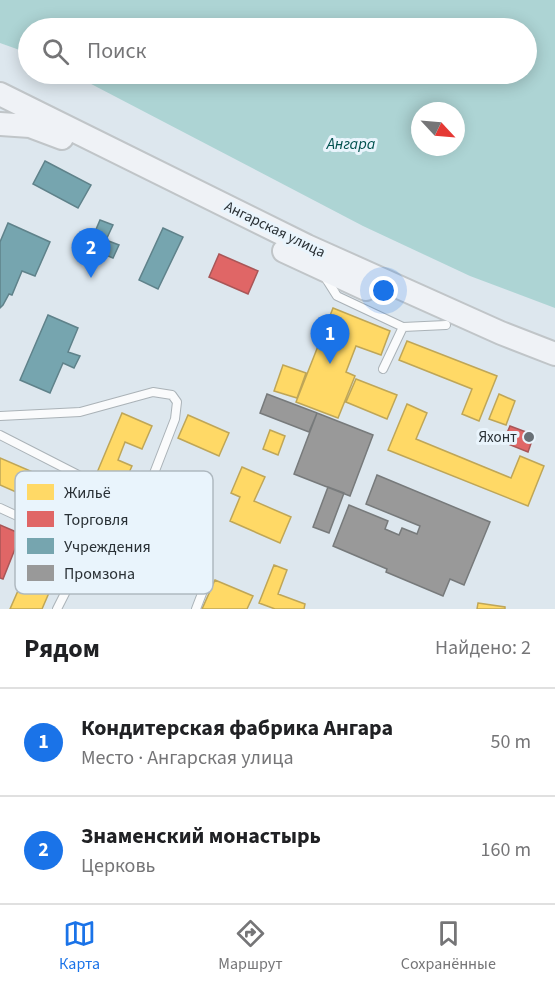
<!DOCTYPE html>
<html lang="ru">
<head>
<meta charset="utf-8">
<style>
	body { margin:0; font-family:"Source Sans 3",sans-serif; background:#f6f6f6; color:#202124 }
	.compass { position:absolute; left:411px; top:102px; width:54px; height:54px; border-radius:50%; background:#fff; box-shadow:0 3px 15px #0003; rotate:116deg }
	.you { position:absolute; left:384px; top:291px; width:21px; height:21px; margin:-15px; border:4px solid #fff; border-radius:50%; background:#1a73e8; box-shadow:0 0 0 9px #1a73e833 }
	.badge { display:grid; place-items:center; width:39px; height:39px; border-radius:50%; background:#1a73e8; color:#fff; font-size:20px; font-weight:700 }
	.pin { position:absolute; translate:-50% -50px; filter:drop-shadow(0 2px 3px #0008) }
	.pin::after { content:''; position:absolute; top:32px; width:21px; height:18px; background:inherit; clip-path:polygon(0 0,100% 0,50% 100%) }
	.list { margin:0; padding:0; list-style:none }
	h2 { display:flex; justify-content:space-between; align-items:center; height:78px; margin:0; padding:0 24px; font-size:26px }
	h2 small { font-size:20px; font-weight:400; color:#757577 }
	.list li { display:grid; grid-template-columns:39px 1fr auto; gap:18px; align-items:center; box-sizing:border-box; height:108px; padding:0 24px; border-top:2px solid #e0e0e0 }
	.list b { display:block; font-size:22px; white-space:nowrap }
	.list p { margin:0; font-size:20px; white-space:nowrap; color:#757577 }
	.list em { font-size:20px; font-style:normal; color:#757577 }
	.icon { flex:none; width:33px; height:33px; fill:none; stroke:currentColor; stroke-width:2; stroke-linecap:round; stroke-linejoin:round }
	.map { position:relative; flex:none; width:555px; height:609px; overflow:hidden }
	.search { position:absolute; background:#fff; box-shadow:0 3px 15px #0003; left:18px; right:18px; top:18px; height:66px; display:flex; align-items:center; gap:15px; box-sizing:border-box; padding:0 21px; border-radius:33px; color:#757577; font-size:22px }
	.sheet { height:294px; background:#fff }
	nav { display:flex; justify-content:space-around; align-items:center; box-sizing:border-box; height:84px; border-top:2px solid #e0e0e0; background:#fff; font-size:16px; color:#757577 }
	nav a { display:grid; justify-items:center; gap:3px }
	nav .on { color:#1a73e8 }
	.map>svg:first-child { display:block }
</style>
</head>
<body>
<div class="map">
<svg width="555" height="609" viewBox="0 0 555 609">
	<rect width="100%" height="100%" fill="#dde7ee"/>
	<!-- water -->
	<path fill="#add4d4" fill-rule="evenodd" d="M0,0h555v308l-85,-32 -107,-50 -291,-152h454v-46h-498v25l-28,-10zM420,111h36v36h-36z"/>
	<!-- homes -->
	<path fill="#ffd966" stroke="#bfa657" stroke-width="1.5" d="M333,308l57,23 -9,24 -25,-9 -10,26 9,4 -17,42 -42,-16z
		M407,341l90,35 -18,45 -17,-7 10,-25 -73,-29z
		M283,365l23,8 -9,25 -23,-7z
		M356,379l41,16 -10,24 -41,-17z
		M499,394l16,7 -9,24 -17,-6z
		M407,404l20,9 -11,26 95,39 9,-22 24,10 -16,40 -140,-56z
		M122,413l30,13 -10,23 -17,-7 -7,18 14,6 -9,20 -27,-11z
		M188,415l41,18 -10,23 -41,-18z
		M270,430l15,6 -7,19 -15,-6z
		M0,458l58,25 -4,9 10,4 -7,14 -57,-25z
		M242,467l23,10 -11,24 37,16 -11,26 -50,-22 10,-24 -9,-4z
		M31,561l27,11 -16,37h-32z
		M274,565l13,5 -9,24 27,10 -1,5h-29l-16,-6z
		M215,580l38,16 -6,13h-45z
		M478,603l27,4v2h-28z"/>
	<!-- shops -->
	<path fill="#e06666" stroke="#a95657" stroke-width="1.5" d="M219,254l39,17 -10,23 -39,-17z
		M510,426l24,9 -6,17 -25,-10z
		M0,525l21,9 -18,45 -3,-1z"/>
	<!-- public -->
	<path fill="#76a5af" stroke="#5f828a" stroke-width="1.5" d="M45,161l46,24 -13,23 -45,-24z
		M100,220l13,5 -7,15 13,5 -6,13 -25,-10z
		M8,223l42,19 -15,34 -13,-5 -10,24 -3,-1 -6,11 -3,3v-66z
		M163,228l20,9 -25,52 -19,-9z
		M48,315l30,13 -10,24 12,4 -6,12 -11,-5 -13,30 -30,-13z"/>
	<!-- industry -->
	<path fill="#999" stroke="#777a7b" stroke-width="1.5" d="M267,394l50,19 -8,19 -49,-19z
		M317,413l56,22 -23,61 -56,-22z
		M377,475l113,47 -26,63 -14,-6 -7,17 -57,-24 1,-3 -54,-23 16,-41 39,16 -3,8 14,6 3,-7 15,6 3,-8 -54,-22z
		M328,487l16,6 -15,40 -16,-6z"/>
	<g fill="none" stroke-linecap="round" stroke-linejoin="round">
		<!-- service casing -->
		<g stroke="#aab2b7" stroke-width="10">
			<path id="service" d="M325,277l12,19 66,31 43,-2
				M383,369l20,-42
				M0,416l80,-4 73,-20 19,3 5,7 -2,17 -29,75 18,18 3,37 27,19 12,15 -10,26
				M0,435l92,47 15,16 -1,14 -49,97
				M0,508l24,11 19,20 11,7 28,13"/>
		</g>
		<!-- primary casing -->
		<g stroke="#c0c5c8" stroke-width="26">
			<path id="primary" d="M0,94l307,152 194,87 54,21
				M0,124l30,2 32,12
				M284,251l82,38"/>
		</g>
		<!-- service -->
		<use href="#service" stroke="#fafbfc" stroke-width="8"/>
		<!-- primary -->
		<use href="#primary" stroke="#eff2f6" stroke-width="22"/>
	</g>
	<!-- markers -->
	<circle fill="#687076" stroke="#e9f4fc" stroke-width="2" cx="529" cy="437" r="6"/>
	<g text-anchor="middle" stroke-width="6" stroke-linejoin="round" paint-order="stroke">
		<!-- street labels -->
		<g font-size="15" fill="#293035" stroke="#e9f4fc">
			<text transform="translate(275 229) rotate(26)" y="5">Ангарская улица</text>
		</g>
		<!-- poi labels -->
		<g font-size="15" fill="#293035" stroke="#e9f4fc" text-anchor="end">
			<text x="517" y="442">Яхонт</text>
		</g>
		<!-- water labels -->
		<g font-size="16" font-style="italic" fill="#00514e" stroke="#e9f4fc">
			<text x="351" y="149">Ангара</text>
		</g>
	</g>
	<!-- legend -->
	<rect x="15" y="471" width="198" height="123" rx="9" fill="#e9f4fc" stroke="#afb9c0" stroke-width="1.5"/>
	<rect x="27" y="484" width="27" height="16" fill="#ffd966"/>
	<rect x="27" y="511" width="27" height="16" fill="#e06666"/>
	<rect x="27" y="538" width="27" height="16" fill="#76a5af"/>
	<rect x="27" y="565" width="27" height="16" fill="#999"/>
	<g font-size="16" fill="#293035">
		<text x="64" y="498">Жильё</text>
		<text x="64" y="525">Торговля</text>
		<text x="64" y="552">Учреждения</text>
		<text x="64" y="579">Промзона</text>
	</g>
</svg>
<svg class="compass" viewBox="-18 -18 36 36"><path d="M0-13l5 13h-10z" fill="#e53935"/><path d="M0 13l5-13h-10z" fill="#757577"/></svg>
<div class="you"></div>
<div class="pin badge" style="left:330px;top:364px">1</div>
<div class="pin badge" style="left:91px;top:278px">2</div>
<div class="search"><svg class="icon" aria-label="search" viewBox="0 0 24 24"><circle cx="10" cy="10" r="6"/><path d="M15 15l6 6"/></svg>Поиск</div>
</div>
<section class="sheet">
<h2>Рядом<small>Найдено: 2</small></h2>
<ul class="list">
<li><span class="badge">1</span><div><b>Кондитерская фабрика Ангара</b><p>Место · Ангарская улица</p></div><em>50 m</em></li>
<li><span class="badge">2</span><div><b>Знаменский монастырь</b><p>Церковь</p></div><em>160 m</em></li>
</ul>
</section>
<nav>
<a class="on"><svg class="icon" aria-label="map" viewBox="0 0 24 24"><path d="M3 6l6-2 6 2 6-2v14l-6 2-6-2-6 2zM9 4v14M15 6v14"/></svg>Карта</a>
<a><svg class="icon" aria-label="directions" viewBox="0 0 24 24"><path d="M12 3l9 9-9 9-9-9zM9 14v-3h6M13 9l2 2-2 2"/></svg>Маршрут</a>
<a><svg class="icon" aria-label="saved" viewBox="0 0 24 24"><path d="M7 4h10v16l-5-4-5 4z"/></svg>Сохранённые</a>
</nav>
</body>
</html>
